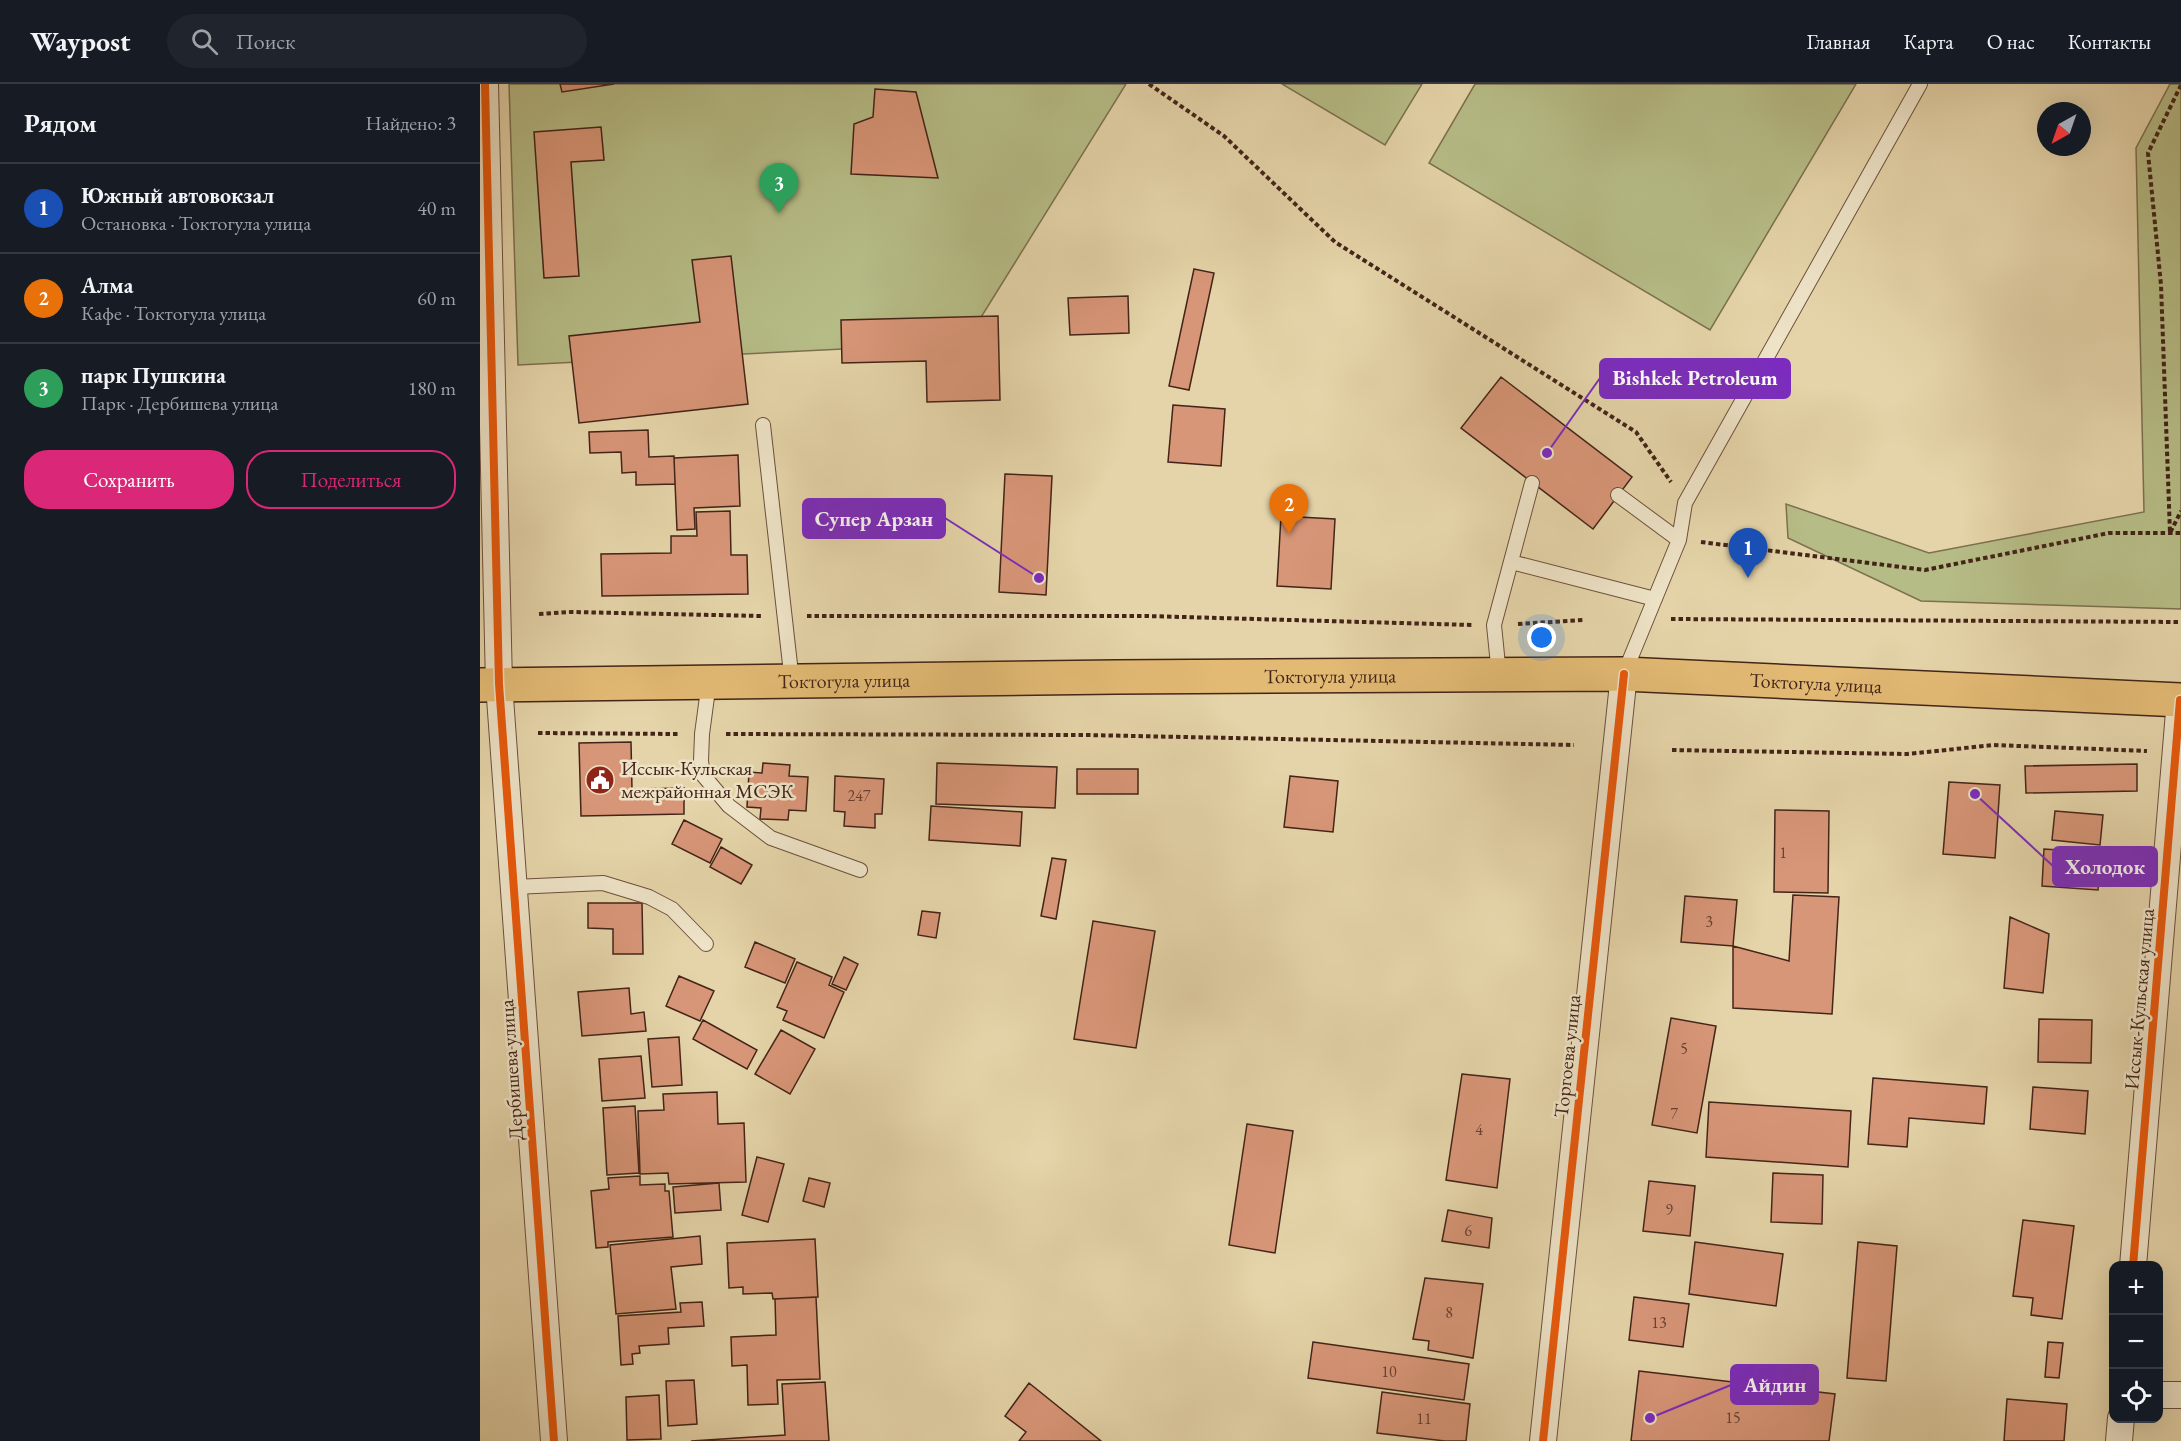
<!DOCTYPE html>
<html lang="ru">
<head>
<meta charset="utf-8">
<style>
	body { margin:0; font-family:"EB Garamond",serif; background:#20242c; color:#f1f3f6 }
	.controls { position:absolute; right:18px; bottom:18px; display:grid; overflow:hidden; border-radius:12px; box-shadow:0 6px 24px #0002 }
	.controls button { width:54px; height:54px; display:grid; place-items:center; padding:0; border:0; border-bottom:2px solid #363941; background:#171b24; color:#f1f3f6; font:30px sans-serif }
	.compass { position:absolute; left:1557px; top:18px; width:54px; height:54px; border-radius:50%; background:#171b24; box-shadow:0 6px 24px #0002; rotate:220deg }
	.you { position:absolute; left:1062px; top:554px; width:21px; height:21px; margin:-15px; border:4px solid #fff; border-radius:50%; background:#1a73e8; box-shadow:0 0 0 9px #1a73e833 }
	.badge { display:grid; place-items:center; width:39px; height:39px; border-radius:50%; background:#db2777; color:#fff; font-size:20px; font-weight:700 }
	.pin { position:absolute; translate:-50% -50px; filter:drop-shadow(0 2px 3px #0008) }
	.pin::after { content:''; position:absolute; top:32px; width:21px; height:18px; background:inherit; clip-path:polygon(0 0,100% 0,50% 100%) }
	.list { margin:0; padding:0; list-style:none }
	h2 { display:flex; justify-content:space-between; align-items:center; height:78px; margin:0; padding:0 24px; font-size:26px }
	h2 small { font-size:20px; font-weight:400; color:#9ea1a6 }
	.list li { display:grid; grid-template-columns:39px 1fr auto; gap:18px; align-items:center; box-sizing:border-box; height:90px; padding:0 24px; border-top:2px solid #363941 }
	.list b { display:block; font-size:22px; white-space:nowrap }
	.list p { margin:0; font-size:20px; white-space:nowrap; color:#9ea1a6 }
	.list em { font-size:20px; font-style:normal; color:#9ea1a6 }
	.actions { display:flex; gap:12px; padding:18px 24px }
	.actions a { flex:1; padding:14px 0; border:2px solid #db2777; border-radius:24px; text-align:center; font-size:21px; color:#db2777 }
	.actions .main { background:#db2777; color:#fff }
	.icon { flex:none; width:33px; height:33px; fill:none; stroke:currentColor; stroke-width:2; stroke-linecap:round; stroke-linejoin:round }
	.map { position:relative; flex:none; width:1701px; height:1357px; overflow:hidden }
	header { display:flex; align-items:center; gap:36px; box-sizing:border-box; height:84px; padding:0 30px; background:#171b24; border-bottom:2px solid #363941 }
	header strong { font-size:28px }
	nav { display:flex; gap:33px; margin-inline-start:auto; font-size:21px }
	.search { width:420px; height:54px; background:#20242c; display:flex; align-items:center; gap:15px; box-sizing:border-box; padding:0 21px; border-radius:33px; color:#9ea1a6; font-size:22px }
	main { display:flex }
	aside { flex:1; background:#171b24 }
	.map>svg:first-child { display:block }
</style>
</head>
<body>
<header>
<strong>Waypost</strong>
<div class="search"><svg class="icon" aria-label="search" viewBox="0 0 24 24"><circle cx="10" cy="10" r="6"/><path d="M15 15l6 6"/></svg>Поиск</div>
<nav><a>Главная</a><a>Карта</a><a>О нас</a><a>Контакты</a></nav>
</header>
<main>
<aside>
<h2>Рядом<small>Найдено: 3</small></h2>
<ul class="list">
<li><span class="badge" style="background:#1a4fb4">1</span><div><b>Южный автовокзал</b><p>Остановка · Токтогула улица</p></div><em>40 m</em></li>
<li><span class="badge" style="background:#e8710a">2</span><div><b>Алма</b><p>Кафе · Токтогула улица</p></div><em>60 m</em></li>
<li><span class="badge" style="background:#2e9e5b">3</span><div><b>парк Пушкина</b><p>Парк · Дербишева улица</p></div><em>180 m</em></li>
</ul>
<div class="actions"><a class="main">Сохранить</a><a>Поделиться</a></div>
</aside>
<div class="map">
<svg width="1701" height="1357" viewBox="0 0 1701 1357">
	<rect width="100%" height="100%" fill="#e5d4a9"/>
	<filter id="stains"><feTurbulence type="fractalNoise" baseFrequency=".00333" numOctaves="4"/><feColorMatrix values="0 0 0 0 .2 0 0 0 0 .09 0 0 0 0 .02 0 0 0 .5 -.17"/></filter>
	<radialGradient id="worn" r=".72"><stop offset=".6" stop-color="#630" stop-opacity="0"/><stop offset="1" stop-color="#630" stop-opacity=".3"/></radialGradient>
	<!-- green -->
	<path fill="#b6bc86" stroke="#7c704f" stroke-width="1.5" d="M29,0h617l-161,259 -447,22z
		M802,0h140l-37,61z
		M995,0h381l-146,246 -281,-167z
		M1690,0h11v525l-260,-8 -133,-63 -2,-34 143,49 215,-41 -8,-364z"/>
	<!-- building -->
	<path fill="#d89678" stroke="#432418" stroke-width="1.5" d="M80,0h54l-52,8z
		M395,5l41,3 22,86 -87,-4 3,-50 19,-7z
		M121,43l3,33 -33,2 8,114 -35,2 -10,-146z
		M251,172l17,148 -169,19 -10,-87 131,-14 -8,-62z
		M714,185l20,4 -25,117 -20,-4z
		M648,212l1,37 -59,2 -2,-37z
		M518,232l2,84 -73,2 -1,-41 -84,2 -1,-43z
		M1021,293l131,100 -39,52 -132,-101z
		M693,321l52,4 -4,57 -53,-4z
		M168,346l1,27 25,-1 1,28 -39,1v-13l-14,1 -1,-21 -31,1 -1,-21z
		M258,371l2,51 -46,2 1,21 -18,1 -3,-72z
		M525,390l47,2 -6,119 -47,-3z
		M250,427l1,44h16l1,39 -146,2 -1,-42 70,-1v-17h26l-1,-24z
		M801,432l54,3 -4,70 -54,-3z
		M151,658l1,47 52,-1v26l-103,2 -2,-73z
		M283,679l27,2 -1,11 19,1 -2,34 -17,-1 -1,10 -28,-1 1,-11 -14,-1 2,-35 13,1z
		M457,679l120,4 -2,41 -119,-4z
		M1657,680v27l-111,2 -1,-27z
		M597,685h61v25h-61z
		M355,692l49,3 -2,35h-7v14l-31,-2 1,-14 -11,-1z
		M810,692l48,5 -5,51 -49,-5z
		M1469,698l51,3 -5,73 -52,-4z
		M451,722l91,6 -2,34 -91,-6z
		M1295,726l54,1 -1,82 -54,-1z
		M1575,727l48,4 -3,30 -48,-5z
		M204,736l38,19 -12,24 -38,-19z
		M241,763l31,18 -11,19 -31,-17z
		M1564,765l57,4 -3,37 -56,-4z
		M572,774l14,2 -10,59 -15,-3z
		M1313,811l46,2 -7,117 -99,-6v-62l56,15z
		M1205,812l52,4 -4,46 -52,-4z
		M108,819h54l1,51h-30v-25l-25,-1z
		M442,827l18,2 -4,25 -18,-3z
		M1530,833l39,17 -6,59 -39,-5z
		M613,837l62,10 -19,117 -62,-9z
		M275,858l40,17 -10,24 -40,-16z
		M364,873l14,7 -12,26 -14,-6z
		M317,878l35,15 -3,8 15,7 -20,46 -41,-18 4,-9 -10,-4z
		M199,892l35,15 -14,30 -34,-15z
		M149,904l2,26 13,-2 2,19 -64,5 -4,-44z
		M1191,934l45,8 -19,107 -45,-8z
		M1559,935l53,1 -1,43 -53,-1z
		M223,936l54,30 -10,19 -54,-30z
		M301,946l34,19 -25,45 -35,-20z
		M199,953l3,48 -30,2 -4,-48z
		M161,972l4,42 -43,3 -3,-42z
		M982,990l48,5 -13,109 -51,-8z
		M1393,994l114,9 -3,37 -75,-6 -2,29 -39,-3z
		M1553,1003l55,4 -3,43 -55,-5z
		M237,1008l1,32 26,-1 2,59 -77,2 -1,-11 -28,1 -2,-63 26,-1 -1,-16z
		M1229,1018l142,9 -3,56 -142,-10z
		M155,1022l4,67 -32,2 -4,-67z
		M767,1040l46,7 -18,122 -46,-8z
		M277,1073l27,7 -16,58 -26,-7z
		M1293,1089l50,2 -1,49 -51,-2z
		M160,1092v9l25,-1v7h4l4,46 -65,5v5l-12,1 -5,-57 18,-2 -1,-11z
		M329,1094l21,5 -6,24 -21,-6z
		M1169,1097l46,5 -5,50 -47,-5z
		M239,1099l2,27 -46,3 -2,-26z
		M968,1126l44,8 -3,30 -47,-7z
		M1543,1136l51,6 -12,93 -31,-4 2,-17 -20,-2z
		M220,1152l2,28 -31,3 5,42 -60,5 -6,-69z
		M335,1155l3,58 -45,2 -1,-6 -29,1v-7l-14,1 -2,-45z
		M1215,1158l88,12 -7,52 -87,-12z
		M1378,1158l39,4 -11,135 -39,-3z
		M945,1194l58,6 -10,74 -45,-8 1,-9 -16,-2z
		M336,1213l4,82 -43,1 1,24 -30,1 -1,-40 -15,1 -1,-29 45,-2 -1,-36z
		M1154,1213l55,7 -6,43 -54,-7z
		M222,1218l2,24 -36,2 1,16 -30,2 1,7 -8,1 1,10 -12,1 -3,-49 63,-4 -1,-9z
		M833,1258l156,22 -5,36 -156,-22z
		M1568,1258l15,1 -4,35 -14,-1z
		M1159,1287l196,23 -6,47h-198z
		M214,1296l3,44 -29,2 -2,-45z
		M345,1298l4,59h-138l94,-6 -3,-51z
		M549,1299l72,58h-82l7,-9 -21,-16z
		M902,1308l88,12 -4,37h-21l-68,-8z
		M179,1311l2,44 -34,1 -1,-43z
		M1527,1315l60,5 -3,37h-60z"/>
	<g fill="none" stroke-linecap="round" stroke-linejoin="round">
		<!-- lane casing -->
		<g stroke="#6c503c" stroke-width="16">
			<path id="lane" d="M283,341l29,257
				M1138,411l61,45
				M1031,478l144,37
				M1144,590l55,-134 6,-37 235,-419
				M1019,591l-5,-50 38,-142
				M229,598l-7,52 -1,27 2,14 26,31 42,32 89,32
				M34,803l89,-4 46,14 23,12 34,35"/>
		</g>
		<!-- street casing -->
		<g stroke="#6c503c" stroke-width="28">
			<path id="street" d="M5,0l14,600 55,757
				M1653,1182l47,-566
				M1678,1311h23
				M1063,1357l81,-767
				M1639,1357l2,-23"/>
		</g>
		<!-- highway casing -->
		<g stroke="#432418" stroke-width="36">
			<g id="highway">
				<path id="s1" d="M0,601l636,-8 508,-3 557,26"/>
			</g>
		</g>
		<!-- path -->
		<path stroke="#432418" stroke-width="4" stroke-dasharray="4.5 3" stroke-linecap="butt" d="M669,0l75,52 111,106 301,190 35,50
			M1701,1l-33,68 13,132 9,248 11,-22
			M1221,458l224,28 184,-37h72
			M59,530l32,-2 190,4
			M327,532h339l326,9
			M1191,535l510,3
			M1038,540l65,-4
			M58,649l142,1
			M246,650l360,1 488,10
			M1192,666l235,4 87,-9 153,6"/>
		<!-- lane -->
		<use href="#lane" stroke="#eee3c7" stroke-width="14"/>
		<!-- street -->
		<use href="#street" stroke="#eee3c7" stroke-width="26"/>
		<!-- highway -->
		<use href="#highway" stroke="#e2ba74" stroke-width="33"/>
		<!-- cycleway casing -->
		<g stroke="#eee3c7" stroke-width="11">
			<path id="cycleway" d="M5,0l14,600 55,757
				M1653,1182l47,-566
				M1063,1357l81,-767"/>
		</g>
		<!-- cycleway -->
		<use href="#cycleway" stroke="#e8590c" stroke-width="8"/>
	</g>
	<!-- icons -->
	<defs>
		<g id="civic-disc" transform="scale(1.5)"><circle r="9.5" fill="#8f2418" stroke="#eee3c7"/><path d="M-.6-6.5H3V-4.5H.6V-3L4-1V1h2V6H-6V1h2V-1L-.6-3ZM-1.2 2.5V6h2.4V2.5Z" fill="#fff"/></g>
	</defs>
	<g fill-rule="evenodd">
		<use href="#civic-disc" x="120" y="696"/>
	</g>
	<g text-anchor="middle" stroke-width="5" stroke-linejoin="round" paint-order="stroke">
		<!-- number labels -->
		<g font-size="16" fill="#684030">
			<text x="379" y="717">247</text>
			<text x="1303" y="774">1</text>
			<text x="1229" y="843">3</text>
			<text x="1204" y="970">5</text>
			<text x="1194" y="1035">7</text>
			<text x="999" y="1051">4</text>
			<text x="1189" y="1131">9</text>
			<text x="988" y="1152">6</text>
			<text x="969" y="1234">8</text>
			<text x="1179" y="1244">13</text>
			<text x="909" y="1293">10</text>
			<text x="1253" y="1339">15</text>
			<text x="944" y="1340">11</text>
		</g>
		<!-- street labels -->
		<g font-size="20" fill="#432418" stroke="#eee3c7">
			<text dy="7" stroke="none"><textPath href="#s1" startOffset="850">Токтогула улица</textPath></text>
			<text dy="7" stroke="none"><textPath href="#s1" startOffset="364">Токтогула улица</textPath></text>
			<text dy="7" stroke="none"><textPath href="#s1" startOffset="1336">Токтогула улица</textPath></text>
			<text transform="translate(1659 915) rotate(-85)" y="7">Иссык-Кульская улица</text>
			<text transform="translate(1087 972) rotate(-84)" y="7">Торгоева улица</text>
			<text transform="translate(31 986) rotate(-94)" y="7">Дербишева улица</text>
		</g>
		<!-- poi labels -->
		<g font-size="20" fill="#432418" stroke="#eee3c7" text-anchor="start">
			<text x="141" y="691">Иссык-Кульская<tspan x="141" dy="23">межрайонная МСЭК</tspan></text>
		</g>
	</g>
	<!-- callouts -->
	<path fill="none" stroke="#7b2cbf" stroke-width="2" d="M1067 369L1120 294M559 494L465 434M1495 710L1573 782M1170 1334L1251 1301"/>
	<g fill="#7b2cbf" stroke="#eee3c7" stroke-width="2">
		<circle cx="1067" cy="369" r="6"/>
		<circle cx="559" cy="494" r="6"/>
		<circle cx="1495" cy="710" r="6"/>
		<circle cx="1170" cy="1334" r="6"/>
	</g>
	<g fill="#7b2cbf" stroke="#7b2cbf" stroke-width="2">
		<rect x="1120" y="275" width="190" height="39" rx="6"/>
		<rect x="323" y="415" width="142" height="39" rx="6"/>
		<rect x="1573" y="763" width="104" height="39" rx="6"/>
		<rect x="1251" y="1281" width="87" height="39" rx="6"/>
	</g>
	<g font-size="21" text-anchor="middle" font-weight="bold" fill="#fff">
		<text x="1215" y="301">Bishkek Petroleum</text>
		<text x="394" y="442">Супер Арзан</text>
		<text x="1625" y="790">Холодок</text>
		<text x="1295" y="1308">Айдин</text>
	</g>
	<rect width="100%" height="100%" filter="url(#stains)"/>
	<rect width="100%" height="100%" fill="url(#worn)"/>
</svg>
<div class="controls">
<button>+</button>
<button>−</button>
<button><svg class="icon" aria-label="locate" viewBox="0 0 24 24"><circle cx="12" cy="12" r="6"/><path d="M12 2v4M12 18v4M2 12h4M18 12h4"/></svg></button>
</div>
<svg class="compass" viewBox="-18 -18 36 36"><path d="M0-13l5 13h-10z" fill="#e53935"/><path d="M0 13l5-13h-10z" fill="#9ea1a6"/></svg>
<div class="you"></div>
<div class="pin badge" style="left:1268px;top:494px;background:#1a4fb4">1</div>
<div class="pin badge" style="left:809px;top:450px;background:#e8710a">2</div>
<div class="pin badge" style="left:299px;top:129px;background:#2e9e5b">3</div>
</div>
</main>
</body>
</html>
